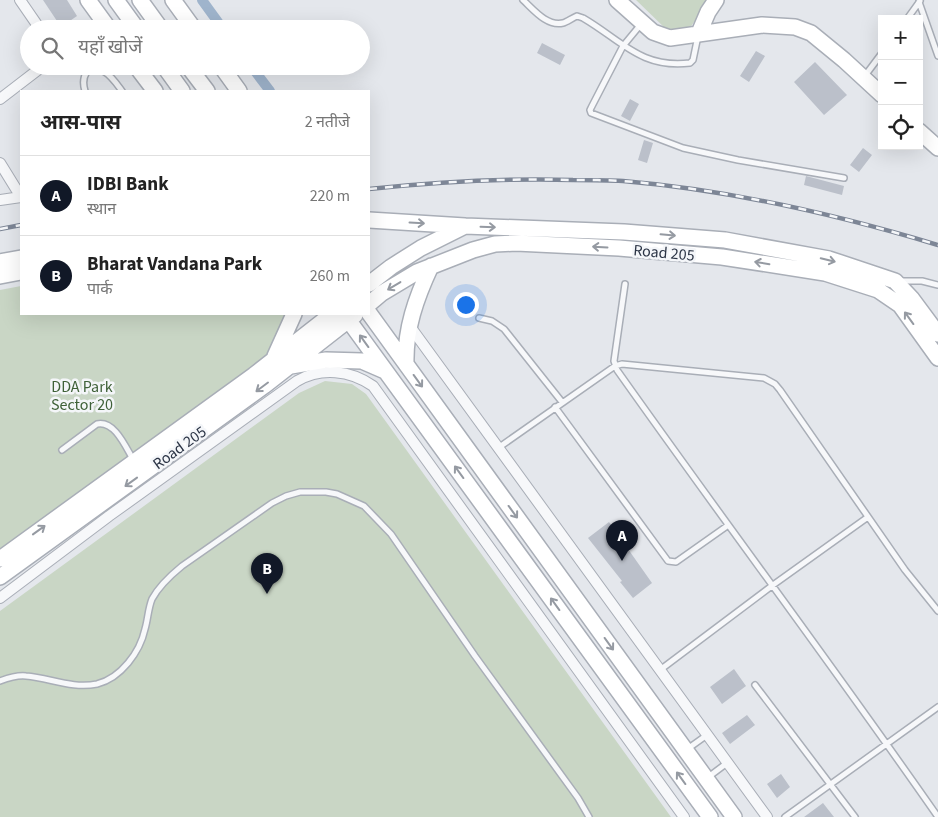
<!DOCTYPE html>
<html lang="hi">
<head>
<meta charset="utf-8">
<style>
	body { margin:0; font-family:"Source Sans 3","Noto Sans Devanagari",sans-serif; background:#f6f6f6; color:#222 }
	.controls { position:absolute; right:15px; top:15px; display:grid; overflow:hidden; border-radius:0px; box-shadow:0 5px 20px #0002 }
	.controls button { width:45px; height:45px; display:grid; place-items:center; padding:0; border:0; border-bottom:1px solid #e0e0e0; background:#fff; color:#222; font:25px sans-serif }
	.you { position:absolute; left:465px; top:304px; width:18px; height:18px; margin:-12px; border:4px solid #fff; border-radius:50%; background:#1a73e8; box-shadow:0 0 0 8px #1a73e833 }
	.badge { display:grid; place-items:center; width:32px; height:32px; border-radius:50%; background:#111827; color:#fff; font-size:16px; font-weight:700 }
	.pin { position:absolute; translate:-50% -41px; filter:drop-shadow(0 1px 2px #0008) }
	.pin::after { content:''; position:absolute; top:26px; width:18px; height:15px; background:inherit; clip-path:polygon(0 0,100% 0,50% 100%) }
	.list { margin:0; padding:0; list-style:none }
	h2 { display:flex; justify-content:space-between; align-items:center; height:65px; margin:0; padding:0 20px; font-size:21px }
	h2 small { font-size:16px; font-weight:400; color:#767676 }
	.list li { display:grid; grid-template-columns:32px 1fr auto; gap:15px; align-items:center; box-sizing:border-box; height:80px; padding:0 20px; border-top:1px solid #e0e0e0 }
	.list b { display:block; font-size:19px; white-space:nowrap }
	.list p { margin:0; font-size:16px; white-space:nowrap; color:#767676 }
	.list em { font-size:16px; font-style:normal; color:#767676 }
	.icon { flex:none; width:28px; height:28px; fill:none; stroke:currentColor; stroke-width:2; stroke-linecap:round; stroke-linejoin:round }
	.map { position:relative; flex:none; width:938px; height:817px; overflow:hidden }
	.search { position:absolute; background:#fff; box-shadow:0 5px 20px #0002; left:20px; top:20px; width:350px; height:55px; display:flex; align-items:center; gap:12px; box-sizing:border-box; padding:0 18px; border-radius:28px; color:#767676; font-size:19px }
	.panel { position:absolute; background:#fff; box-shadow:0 5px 20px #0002; left:20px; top:90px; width:350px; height:225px; border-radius:0px }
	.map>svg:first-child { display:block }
</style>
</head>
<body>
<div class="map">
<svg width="938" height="817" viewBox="0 0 938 817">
	<rect width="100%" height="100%" fill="#e4e7ec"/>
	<!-- green -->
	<path fill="#c9d6c5" d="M636,0h74l-21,29 -22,1z
		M21,286v28h268l-16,46 -273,191v-261z
		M325,381l27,3 14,10 305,423h-671v-206l299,-218z"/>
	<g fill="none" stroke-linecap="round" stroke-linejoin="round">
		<!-- canal -->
		<path stroke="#9fb4cc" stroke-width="10" d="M202,0l21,29
			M251,66l19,25"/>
	</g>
	<!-- building -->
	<path fill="#bbc0ca" d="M43,0h24l10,16 -16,11z
		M542,43l23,12 -5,10 -23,-12z
		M756,51l9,5 -16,26 -9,-6z
		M815,62l32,33 -23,20 -30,-33z
		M630,99l9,5 -9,17 -9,-5z
		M644,140l9,3 -6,20 -9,-3z
		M863,148l9,7 -13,17 -9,-7z
		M806,176l38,10 -2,9 -38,-10z
		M609,522l43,61 -19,15 -13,-16 2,-1 -34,-43z
		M734,669l12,17 -24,18 -12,-17z
		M747,715l8,10 -25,19 -8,-11z
		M781,774l9,13 -13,11 -10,-14z
		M823,803l11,14h-30z"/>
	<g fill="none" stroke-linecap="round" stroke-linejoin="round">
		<!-- lane casing -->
		<g stroke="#a9aeb7" stroke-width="8">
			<path id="lane" d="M523,0c10,9 24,27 40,23 4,-1 9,-5 14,-7l6,2c38,22 58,51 107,45l3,-3 5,-24
				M919,2l19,54
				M907,19l13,-18
				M642,23l-19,23 -31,60 -2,4 1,3 92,35 55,12 106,18
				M864,77l18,-24
				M85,91c-4,-13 2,-30 18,-20 8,4 14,13 19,20
				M901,281h21l16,4
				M625,284l-11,77 3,9c106,150 216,296 321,447
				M479,318l13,3 12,8 58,73
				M555,407l113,154 8,1 51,-36
				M498,448l117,-82 7,-2 142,14 11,6 5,6 125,180 33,41
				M62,450l35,-26c18,-4 29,24 37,37
				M660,670l113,-85 95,-68
				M0,681c8,-3 17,-6 26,-5 24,2 46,13 71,8 24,-6 43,-32 48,-55 3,-10 3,-20 7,-30 7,-13 19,-24 30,-33l90,-63 14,-7 14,-4h26l11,2 27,12 27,28 84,122 103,142 11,19
				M755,685l100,132
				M686,750l21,-15
				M707,778l20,-15
				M785,817l153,-110"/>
		</g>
		<!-- street casing -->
		<g stroke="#a9aeb7" stroke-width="12">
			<path id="street" d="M20,0l20,29
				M90,29l12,-9
				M0,99l43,-33
				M0,163l21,34
				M0,200l21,-3
				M409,325l358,492
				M0,598l109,-82 188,-135c24,-14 53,-11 76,5l311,431"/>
		</g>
		<!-- secondary casing -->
		<g stroke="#a9aeb7" stroke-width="18">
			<path id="secondary" d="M88,0l21,29
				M116,0l21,29
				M140,0l21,29
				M173,0l21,29
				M617,0l36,32 17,6 92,-13 33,2 16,6 33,27 38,35
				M699,33l9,-21 8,-12
				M136,66l19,25
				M164,66l18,25
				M188,66l19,25
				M221,66l18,25
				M919,131l19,17
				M369,220l96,6
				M0,262l21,-4
				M0,276l21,-4
				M369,284l22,-17 30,-19 44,-22 159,6 101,8 104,19 66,22 17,18 26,35
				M369,304l13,-11 35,-21 56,-22 22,-6 21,-1 103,5 103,9 103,16 53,17 22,15 38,53
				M369,313l365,504
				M344,314l366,503
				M275,356l19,-42
				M406,364c-1,-35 10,-66 25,-98
				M291,366l35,-6 36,1 23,10
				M0,559l254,-184 78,-61
				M0,577l264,-191 91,-71"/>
		</g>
		<!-- lane -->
		<use href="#lane" stroke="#f7f8fa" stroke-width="5"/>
		<!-- street -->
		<use href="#street" stroke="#f7f8fa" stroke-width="10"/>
		<!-- secondary -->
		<use href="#secondary" stroke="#fff" stroke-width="15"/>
		<!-- rail casing -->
		<g stroke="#7d8696" stroke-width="4.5">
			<path id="rail" d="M369,189c68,-7 136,-11 204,-9 17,0 33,0 50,1 107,9 212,33 315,64
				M0,229l21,-4"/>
		</g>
		<!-- rail -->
		<use href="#rail" stroke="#f4f6f9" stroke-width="2.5" stroke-dasharray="8" stroke-linecap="butt"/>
	</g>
	<!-- one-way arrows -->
	<defs><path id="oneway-shaft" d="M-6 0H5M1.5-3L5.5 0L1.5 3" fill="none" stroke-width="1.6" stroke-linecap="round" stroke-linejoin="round" transform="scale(1.25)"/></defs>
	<g stroke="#959aa2">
		<use href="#oneway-shaft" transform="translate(417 223) rotate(3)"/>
		<use href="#oneway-shaft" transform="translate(488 227) rotate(2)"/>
		<use href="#oneway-shaft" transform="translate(668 235) rotate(5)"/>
		<use href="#oneway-shaft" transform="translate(600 247) rotate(-177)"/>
		<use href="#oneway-shaft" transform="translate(828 260) rotate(14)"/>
		<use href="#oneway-shaft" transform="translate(762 263) rotate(-171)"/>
		<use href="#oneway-shaft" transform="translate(394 286) rotate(149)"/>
		<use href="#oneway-shaft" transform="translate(909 318) rotate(-126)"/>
		<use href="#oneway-shaft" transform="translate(364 341) rotate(-126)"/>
		<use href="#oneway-shaft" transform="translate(418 381) rotate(54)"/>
		<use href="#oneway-shaft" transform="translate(262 387) rotate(143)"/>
		<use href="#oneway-shaft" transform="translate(459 472) rotate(-126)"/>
		<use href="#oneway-shaft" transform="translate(131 482) rotate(144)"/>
		<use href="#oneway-shaft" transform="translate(513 512) rotate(54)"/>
		<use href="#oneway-shaft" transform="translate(39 530) rotate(-36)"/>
		<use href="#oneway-shaft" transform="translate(555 604) rotate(-126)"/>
		<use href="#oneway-shaft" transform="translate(609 644) rotate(54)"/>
		<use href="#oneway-shaft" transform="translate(681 778) rotate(-126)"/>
	</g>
	<g text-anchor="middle" stroke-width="5" stroke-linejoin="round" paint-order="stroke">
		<!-- street labels -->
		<g font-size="16" fill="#2b3445" stroke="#f4f6f9">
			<text transform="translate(664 252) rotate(5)" y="6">Road 205</text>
			<text transform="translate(179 447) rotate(-36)" y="6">Road 205</text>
		</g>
		<!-- park labels -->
		<g font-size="16" fill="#3f6138" stroke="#f4f6f9">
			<text x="82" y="392">DDA Park<tspan x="82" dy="18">Sector 20</tspan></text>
		</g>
	</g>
</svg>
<div class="controls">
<button>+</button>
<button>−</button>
<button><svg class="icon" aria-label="locate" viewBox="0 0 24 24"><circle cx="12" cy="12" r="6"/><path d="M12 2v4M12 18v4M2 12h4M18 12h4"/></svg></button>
</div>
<div class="you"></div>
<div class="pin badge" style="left:622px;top:561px">A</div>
<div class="pin badge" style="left:267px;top:594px">B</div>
<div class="search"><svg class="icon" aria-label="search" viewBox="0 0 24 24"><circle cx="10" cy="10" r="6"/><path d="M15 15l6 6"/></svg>यहाँ खोजें</div>
<section class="panel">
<h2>आस-पास<small>2 नतीजे</small></h2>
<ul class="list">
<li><span class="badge">A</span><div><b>IDBI Bank</b><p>स्थान</p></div><em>220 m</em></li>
<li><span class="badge">B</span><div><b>Bharat Vandana Park</b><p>पार्क</p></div><em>260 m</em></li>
</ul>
</section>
</div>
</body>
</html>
